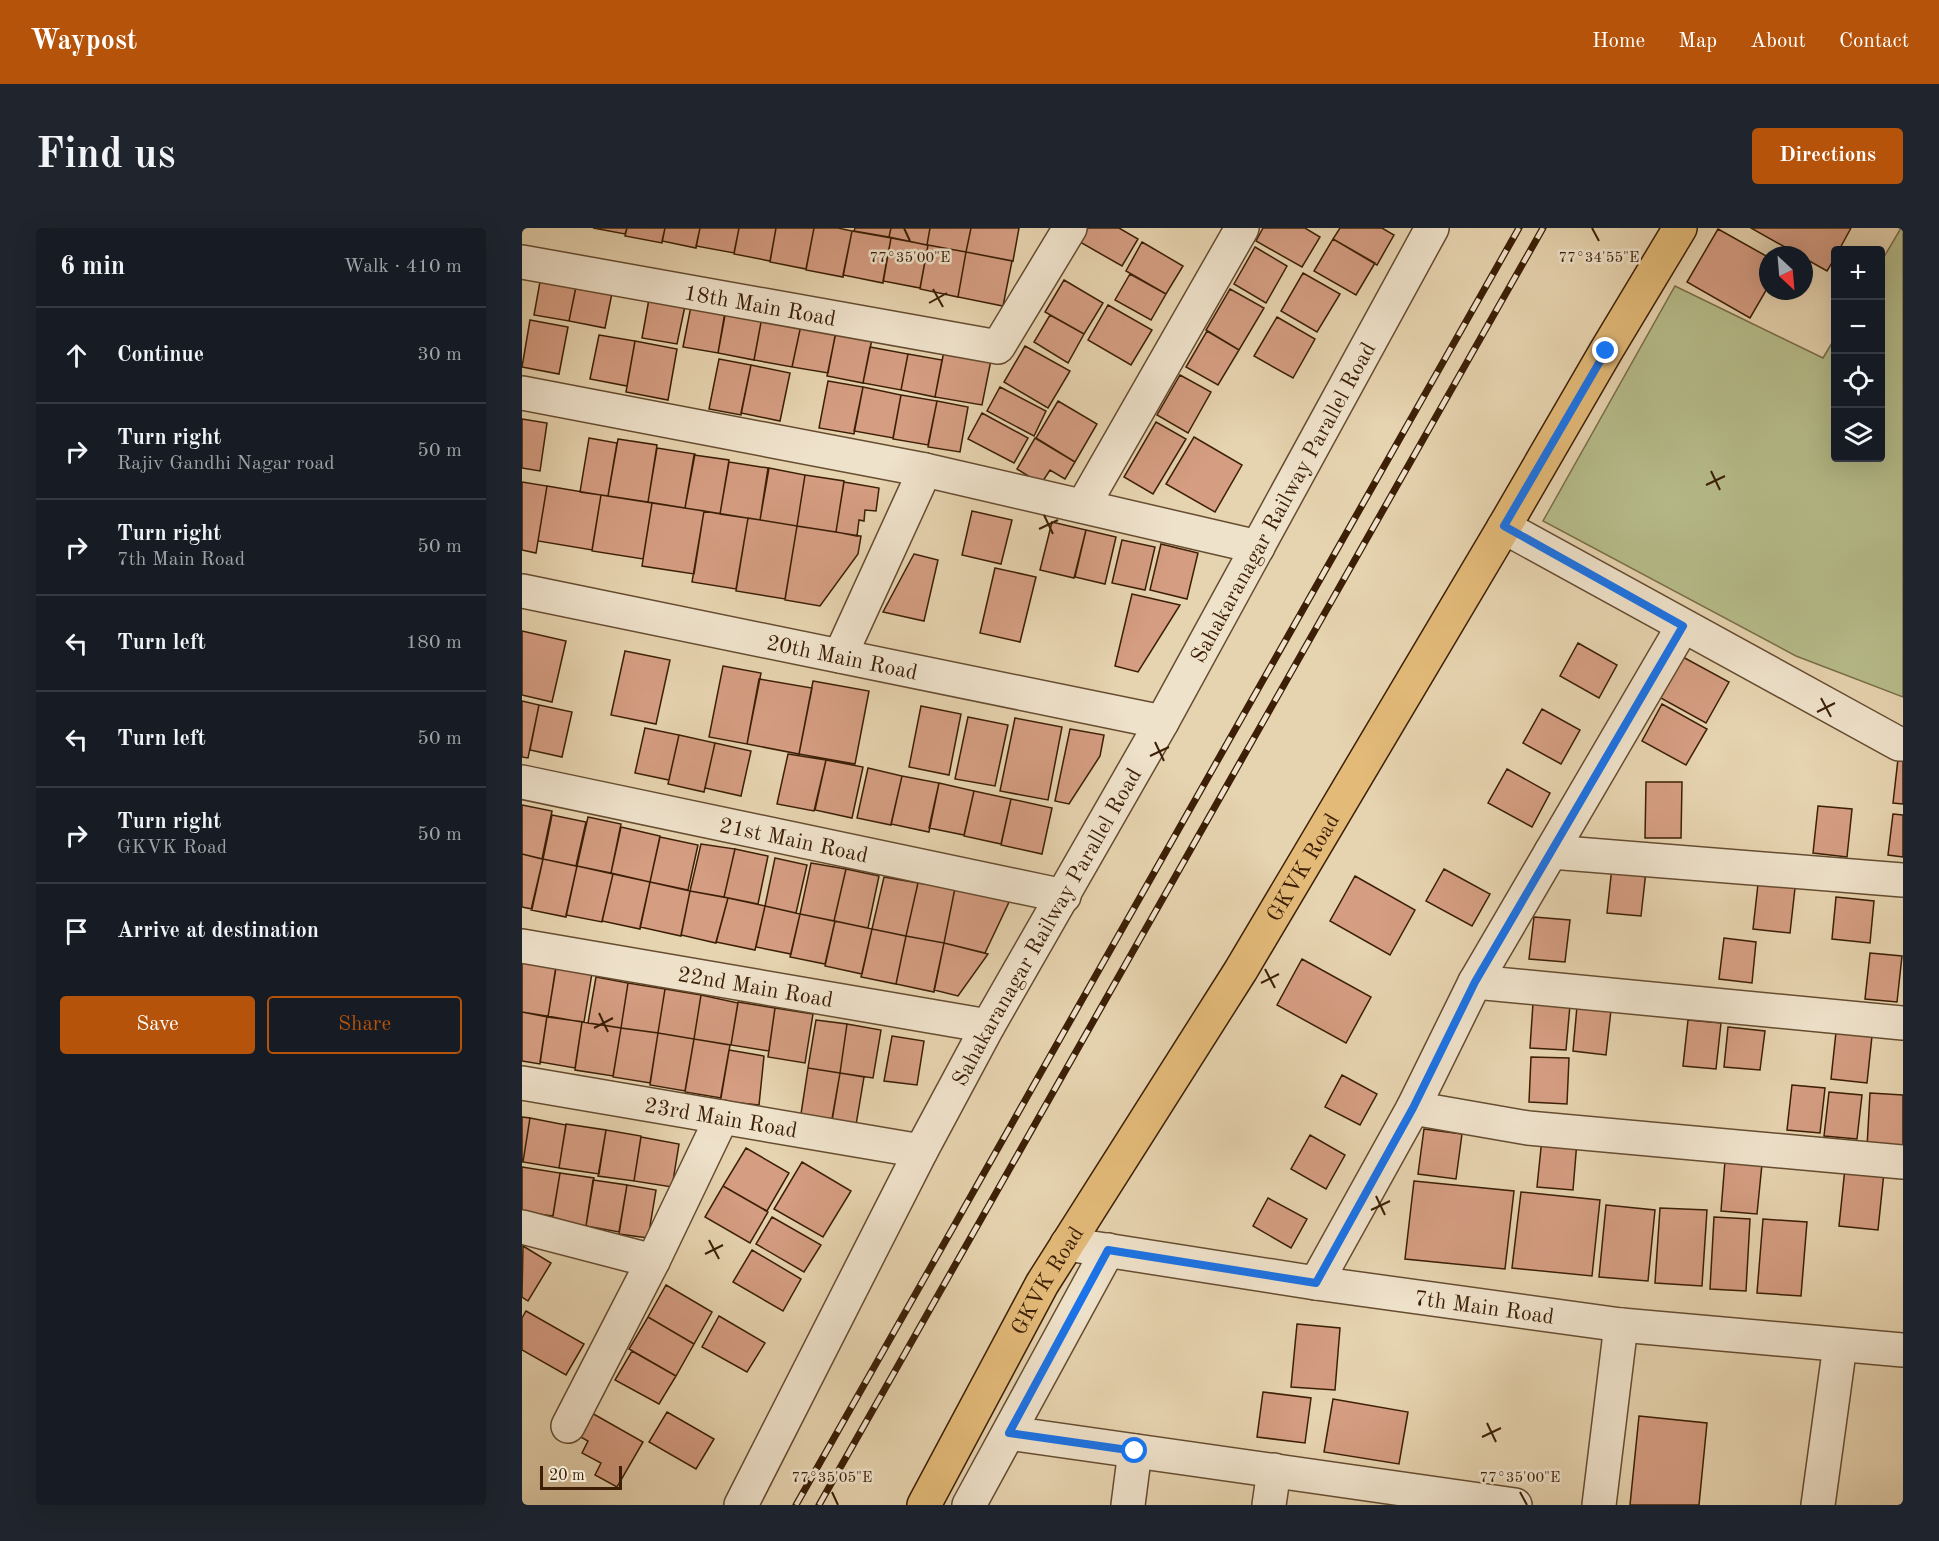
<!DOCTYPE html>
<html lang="en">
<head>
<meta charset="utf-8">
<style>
	body { margin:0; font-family:"Old Standard TT",serif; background:#20242c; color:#f1f3f6 }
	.controls { position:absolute; right:18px; top:18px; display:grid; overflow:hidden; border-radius:6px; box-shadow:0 6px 24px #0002 }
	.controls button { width:54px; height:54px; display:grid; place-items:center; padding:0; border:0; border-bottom:2px solid #363941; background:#171b24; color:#f1f3f6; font:30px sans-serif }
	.compass { position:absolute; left:1237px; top:18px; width:54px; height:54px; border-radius:50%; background:#171b24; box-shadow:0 6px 24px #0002; rotate:154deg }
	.scale { position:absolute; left:18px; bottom:15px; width:82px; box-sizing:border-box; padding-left:6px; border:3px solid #3c1f06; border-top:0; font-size:16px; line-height:21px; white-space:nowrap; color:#3c1f06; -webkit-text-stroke:4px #efe2cb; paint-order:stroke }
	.stop { position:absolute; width:18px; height:18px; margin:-14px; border:4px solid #1a73e8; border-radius:50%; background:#fff }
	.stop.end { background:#1a73e8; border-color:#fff; box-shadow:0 2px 6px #0008 }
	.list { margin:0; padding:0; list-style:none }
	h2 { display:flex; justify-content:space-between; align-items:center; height:78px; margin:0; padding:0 24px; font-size:26px }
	h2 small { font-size:20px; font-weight:400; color:#9ea1a6 }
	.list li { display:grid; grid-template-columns:39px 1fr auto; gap:18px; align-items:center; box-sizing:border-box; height:96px; padding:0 24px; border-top:2px solid #363941 }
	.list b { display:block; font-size:22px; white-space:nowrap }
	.list p { margin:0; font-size:20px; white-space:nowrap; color:#9ea1a6 }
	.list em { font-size:20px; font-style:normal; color:#9ea1a6 }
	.actions { display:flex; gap:12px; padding:18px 24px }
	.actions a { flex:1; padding:14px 0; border:2px solid #b45309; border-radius:6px; text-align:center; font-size:21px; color:#b45309 }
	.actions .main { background:#b45309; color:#fff }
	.icon { flex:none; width:33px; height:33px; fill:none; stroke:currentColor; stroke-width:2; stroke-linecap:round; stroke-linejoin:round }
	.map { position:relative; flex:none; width:1381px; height:1277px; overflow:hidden; border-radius:6px }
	header { display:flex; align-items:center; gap:36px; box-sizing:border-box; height:84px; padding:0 30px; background:#b45309; color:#fff }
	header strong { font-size:28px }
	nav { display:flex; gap:33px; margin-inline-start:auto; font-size:21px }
	.intro { display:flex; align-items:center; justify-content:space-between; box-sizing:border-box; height:144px; padding:0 36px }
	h1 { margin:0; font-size:42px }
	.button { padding:15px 27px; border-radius:6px; background:#b45309; color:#fff; font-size:21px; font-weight:700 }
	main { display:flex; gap:36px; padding:0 36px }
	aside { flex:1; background:#171b24; border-radius:6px; box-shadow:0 6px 24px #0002 }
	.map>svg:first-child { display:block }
</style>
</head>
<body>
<header>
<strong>Waypost</strong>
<nav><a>Home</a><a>Map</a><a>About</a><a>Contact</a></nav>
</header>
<div class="intro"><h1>Find us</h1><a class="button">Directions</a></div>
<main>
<aside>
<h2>6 min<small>Walk · 410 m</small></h2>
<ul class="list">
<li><svg class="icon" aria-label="ahead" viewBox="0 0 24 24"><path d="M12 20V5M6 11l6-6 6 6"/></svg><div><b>Continue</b></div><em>30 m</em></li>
<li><svg class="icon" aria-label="right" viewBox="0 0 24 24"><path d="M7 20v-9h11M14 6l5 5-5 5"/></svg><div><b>Turn right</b><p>Rajiv Gandhi Nagar road</p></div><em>50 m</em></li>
<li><svg class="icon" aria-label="right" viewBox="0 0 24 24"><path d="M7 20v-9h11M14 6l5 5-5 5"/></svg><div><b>Turn right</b><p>7th Main Road</p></div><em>50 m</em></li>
<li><svg class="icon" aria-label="left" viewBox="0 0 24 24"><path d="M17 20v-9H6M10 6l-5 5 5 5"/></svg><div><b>Turn left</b></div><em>180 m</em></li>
<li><svg class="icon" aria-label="left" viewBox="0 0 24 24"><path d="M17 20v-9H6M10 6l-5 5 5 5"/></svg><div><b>Turn left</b></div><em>50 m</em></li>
<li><svg class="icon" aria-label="right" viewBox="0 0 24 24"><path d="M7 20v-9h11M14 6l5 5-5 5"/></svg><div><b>Turn right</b><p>GKVK Road</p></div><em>50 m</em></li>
<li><svg class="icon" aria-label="arrive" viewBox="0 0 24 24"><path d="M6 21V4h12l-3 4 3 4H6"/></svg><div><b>Arrive at destination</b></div></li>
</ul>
<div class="actions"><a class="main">Save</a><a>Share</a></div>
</aside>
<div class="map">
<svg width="1381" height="1277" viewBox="0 0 1381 1277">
	<rect width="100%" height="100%" fill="#e6d3af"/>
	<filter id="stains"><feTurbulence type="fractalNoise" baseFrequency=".00333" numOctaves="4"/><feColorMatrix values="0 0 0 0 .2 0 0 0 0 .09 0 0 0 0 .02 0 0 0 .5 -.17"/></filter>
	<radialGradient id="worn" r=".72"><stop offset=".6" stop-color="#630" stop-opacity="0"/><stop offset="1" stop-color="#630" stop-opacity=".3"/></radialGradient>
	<!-- green -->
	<path fill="#b6bc8a" stroke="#796e48" stroke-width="1.5" d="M1379,0h2v469l-107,-41 -253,-135 132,-235 148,72 12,-20 1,120h44l1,-196z"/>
	<!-- building -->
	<path fill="#d59d82" stroke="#3c1f06" stroke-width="1.5" d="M71,0h34l-2,6z
		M105,0h38l-3,15 -37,-7z
		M143,0h35l-4,20 -34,-7z
		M178,0h39l-5,25 -38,-7z
		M217,0h37l-6,33 -36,-7z
		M254,0h38l-8,41 -36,-7z
		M292,0h24l14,3 -9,46 -37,-7z
		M333,0h36l-2,9 -35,-6z
		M369,0h39l-3,17 -38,-8z
		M408,0h41l-5,24 -39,-7z
		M449,0h48l-6,33 -47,-9z
		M566,0h31l19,11 -16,27 -42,-24z
		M741,0h42l15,9 -18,30 -46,-26z
		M818,0h42l12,7 -17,30 -44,-26z
		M1229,0h100l-12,22h-3v6l-9,15 -23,-13v-3h-5z
		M1196,1l50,28v30l-18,31 -63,-36z
		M330,3l39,7 -8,45 -40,-8z
		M369,10l37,7 -8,43 -37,-7z
		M811,11l42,24 -19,32 -42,-24z
		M620,14l41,24 -17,28 -40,-23z
		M406,17l38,7 -8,45 -38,-8z
		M733,19l32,19 -21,37 -32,-19z
		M444,24l46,9 -9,45 -45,-9z
		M781,45l37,21 -23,38 -36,-21z
		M608,46l36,20 -15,26 -36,-20z
		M19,48l36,6 -8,39 -35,-6z
		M542,52l39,23 -19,31 -39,-22z
		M55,54l36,6 -8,40 -36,-7z
		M708,61l34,19 -25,42 -33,-20z
		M127,71l36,7 -8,38 -35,-6z
		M586,77l44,25 -21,35 -43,-25z
		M169,78l34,6 -7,41 -35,-6z
		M204,82l36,7 -8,43 -36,-7z
		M528,87l34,19 -16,29 -34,-21z
		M240,89l39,8 -9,42 -38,-7z
		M755,89l38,22 -22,39 -39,-22z
		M8,92l38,7 -9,47 -37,-7z
		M279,97l35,6 -8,42 -36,-6z
		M685,103l32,19 -21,35 -32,-18z
		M314,104l36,7 -9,44 -36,-7z
		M77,107l36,6 -8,45 -37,-7z
		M113,113l42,8 -9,51 -42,-8z
		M503,118l45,25 -22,37 -44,-26z
		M348,119l38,7 -7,36 -38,-7z
		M422,123l47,9 -9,45 -47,-8z
		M386,126l34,6 -7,37 -34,-7z
		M197,131l32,6 -10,50 -32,-6z
		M229,137l39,8 -10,48 -39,-8z
		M658,147l31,17 -23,41 -31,-18z
		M306,153l35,6 -9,47 -35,-6z
		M341,159l38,8 -8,43 -39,-7z
		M478,159l46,24 -12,25 -47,-25z
		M379,167l36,6 -9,44 -35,-6z
		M415,173l31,6 -8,45 -32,-5z
		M536,173l39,23 -22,38 -39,-24z
		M460,185l46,25 -14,25 -46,-24z
		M0,191l25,4 -7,48 -18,-3z
		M634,194l30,17 -33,55 -29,-17z
		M672,209l48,28 -27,47 -49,-28z
		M67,210l28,5 -9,53 -28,-4z
		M513,210l40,24 -10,17 -15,-9 -9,14 -24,-15z
		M96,211l39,6 -9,57 -40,-6z
		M135,220l38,6 -10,54 -37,-6z
		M172,227l35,5 -9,54 -35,-6z
		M207,234l39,6 -8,52 -40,-6z
		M247,240l36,7 -8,51 -37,-6z
		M283,247l39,6 -8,51 -39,-6z
		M0,254l25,4 -11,67 -14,-3z
		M322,254l35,6 -3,23 -11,-1 -1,11 -5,-1 -2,16 -21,-4z
		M25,258l54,9 -9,55 -54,-9z
		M79,267l51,8 -9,56 -51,-8z
		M130,275l52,8 -10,63 -52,-8z
		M182,283l44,7 -12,71 -44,-7z
		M450,283l40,9 -11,44 -39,-9z
		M226,290l49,8 -12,73 -49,-8z
		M530,294l34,8 -12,48 -34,-8z
		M275,298l64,10 -3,18 -38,52 -35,-6z
		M564,302l30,7 -11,47 -30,-7z
		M600,312l33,7 -10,43 -33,-7z
		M639,316l37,9 -11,46 -37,-9z
		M392,326l24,6 -14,61 -41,-9z
		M473,340l41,9 -16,65 -40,-9z
		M610,366l48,11 -42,67 -23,-6z
		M0,403l44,10 -14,61 -30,-7z
		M1056,415l39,22 -18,33 -39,-22z
		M103,423l45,9 -14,64 -45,-9z
		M1159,428l48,26 -23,41 -47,-26z
		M201,438l38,7 -14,71 -38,-7z
		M237,451l53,9 -13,66 -52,-10z
		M291,453l56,10 -14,73 -56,-10z
		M0,473l17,4 -11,53 -6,-1z
		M1140,476l45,25 -21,36 -44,-24z
		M17,477l33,7 -10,45 -32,-7z
		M399,478l40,8 -12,61 -40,-8z
		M1020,481l38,21 -19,34 -38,-21z
		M446,489l40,8 -13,61 -40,-7z
		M493,490l47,9 -14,73 -48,-9z
		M123,500l34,7 -10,45 -34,-7z
		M548,501l34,6 -4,21 -31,48 -14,-3z
		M157,507l36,8 -11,49 -36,-8z
		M193,515l36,8 -10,45 -36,-8z
		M266,526l38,6 -12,51 -37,-7z
		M1376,531l5,1v44l-10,-1z
		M304,532l37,7 -11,51 -37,-8z
		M346,540l34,8 -11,49 -34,-7z
		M985,541l43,24 -18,34 -44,-24z
		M380,548l37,7 -10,49 -38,-8z
		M1124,554h36l-1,56h-36z
		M417,555l35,8 -10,44 -35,-7z
		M452,563l37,8 -10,45 -37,-8z
		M489,571l41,9 -10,46 -41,-9z
		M0,577l30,6 -10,48 -20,-5z
		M1296,578l34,3 -5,48 -34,-4z
		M1371,586l10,1v42l-15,-2z
		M30,587l34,7 -10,44 -33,-7z
		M66,589l33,7 -10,49 -34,-7z
		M99,599l39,9 -10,46 -39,-9z
		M138,609l38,8 -10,45 -38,-8z
		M179,616l34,5 -11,48 -34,-6z
		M213,621l33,7 -10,48 -34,-7z
		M0,626l21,5 -11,50 -10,-2z
		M253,630l32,7 -11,48 -31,-7z
		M21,631l34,7 -11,51 -35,-7z
		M289,635l35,6 -12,52 -34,-7z
		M55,638l36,8 -11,48 -36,-7z
		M1090,639l34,4 -5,45 -34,-3z
		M324,641l33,7 -11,52 -34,-7z
		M922,641l46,25 -18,32 -46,-25z
		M91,646l37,8 -10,47 -38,-8z
		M833,648l60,34 -25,45 -60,-34z
		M362,649l34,6 -12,53 -34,-7z
		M128,654l40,9 -9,45 -41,-9z
		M396,655l37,5 -11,55 -38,-7z
		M1236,656l37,4 -5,45 -37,-4z
		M433,660l55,12 -25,53 -41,-10z
		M168,663l38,7 -12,45 -35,-8z
		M1314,669l38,4 -4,42 -38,-4z
		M206,670l37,8 -10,44 -39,-8z
		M243,678l35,8 -9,40 -35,-7z
		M278,686l35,7 -10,43 -35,-7z
		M1012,689l36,3 -5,42 -36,-3z
		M313,693l37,8 -10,45 -37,-8z
		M350,701l34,7 -10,48 -35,-7z
		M384,708l38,7 -10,49 -38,-8z
		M1202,710l32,4 -4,41 -33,-4z
		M422,715l44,11 -30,42 -24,-6z
		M1348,725l32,3 -5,46 -32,-3z
		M780,731l69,38 -25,46 -69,-38z
		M0,733l34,5 -8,51 -26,-5z
		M34,740l36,5 -8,49 -36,-5z
		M74,749l32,6 -7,45 -33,-5z
		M106,755l37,6 -7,44 -37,-5z
		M143,761l36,6 -7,44 -36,-6z
		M179,767l37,8 -7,42 -37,-6z
		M216,774l37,6 -6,43 -38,-6z
		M1011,775l37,2 -4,45 -36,-2z
		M1055,778l34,4 -5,45 -33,-4z
		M253,780l38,6 -8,49 -37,-6z
		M0,784l25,4 -7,48 -18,-3z
		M25,788l35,6 -7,46 -35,-6z
		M294,792l31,4 -7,49 -32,-5z
		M1166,792l33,3 -5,46 -33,-3z
		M60,794l39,6 -8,48 -38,-6z
		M325,796l34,6 -8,48 -33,-5z
		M1206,799l37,4 -5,39 -36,-3z
		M99,800l37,5 -8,50 -37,-6z
		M1314,804l36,4 -5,47 -36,-4z
		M136,805l36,6 -9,52 -35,-6z
		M370,808l32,5 -7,44 -33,-4z
		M172,811l36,6 -9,53 -36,-6z
		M207,822l35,6 -5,49 -39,-4z
		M1009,829l38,1 -2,46 -38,-2z
		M286,840l32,5 -8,46 -31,-5z
		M318,845l24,4 -8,48 -24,-4z
		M820,847l35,19 -17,31 -35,-18z
		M1270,857l33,3 -5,45 -33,-3z
		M1307,864l33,3 -5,44 -33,-3z
		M1348,865l33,2v54l-36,-2z
		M0,889l8,1 -7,44h-1z
		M8,890l36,7 -7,43 -36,-6z
		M44,896l40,6 -7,44 -40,-6z
		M902,901l38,5 -6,45 -38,-5z
		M84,902l35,6 -7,45 -36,-5z
		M788,907l35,20 -19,34 -35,-20z
		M119,909l38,7 -7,43 -38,-6z
		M1020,910l35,3 -4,49 -36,-3z
		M224,920l43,25 -22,38 -44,-25z
		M1203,933l37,3 -5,50 -36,-3z
		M280,934l49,29 -28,46 -49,-28z
		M0,939l38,6 -7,43 -31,-4z
		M1323,940l39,4 -6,58 -39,-4z
		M38,945l34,5 -8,48 -34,-5z
		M71,952l34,5 -8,47 -33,-6z
		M892,953l100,10 -9,78 -100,-10z
		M105,957l29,5 -8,48 -29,-4z
		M201,958l45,26 -18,31 -45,-26z
		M999,964l79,8 -8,76 -80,-8z
		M746,970l39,21 -16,29 -38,-22z
		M1084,977l49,5 -7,71 -49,-4z
		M1138,980l47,2 -5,76 -47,-3z
		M250,989l49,28 -17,27 -48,-28z
		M1192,989l36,2 -4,72 -36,-2z
		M1241,991l44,3 -6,74 -44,-3z
		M1,1018l28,17 -23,38 -6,-4z
		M230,1022l49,29 -18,32 -50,-29z
		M144,1057l46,27 -18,32 -46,-27z
		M4,1083l58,33 -18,31 -44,-25v-32z
		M197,1088l46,27 -18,29 -45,-25z
		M126,1089l46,27 -18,32 -47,-27z
		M775,1096l43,4 -5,62 -44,-3z
		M110,1123l44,25 -17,28 -44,-24z
		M741,1164l48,6 -6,45 -48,-6z
		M811,1171l75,13 -9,52 -75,-12z
		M68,1184l53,30 -26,45 -22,-12 6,-12 -19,-10 6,-12 -11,-6z
		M145,1184l47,27 -18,30 -47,-27z
		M1117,1188l68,7 -8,82h-69z"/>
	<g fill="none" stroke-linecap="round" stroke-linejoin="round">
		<!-- minor casing -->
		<g stroke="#664c30" stroke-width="36">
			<g id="minor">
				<path id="s1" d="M0,34l476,85 72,-119"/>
				<path d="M0,165l403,77 333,77"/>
				<path d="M561,278l159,-278"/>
				<path d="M982,299l395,217h4"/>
				<path id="s2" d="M0,363l640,131"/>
				<path d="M1161,398l-208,356 428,41"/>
				<path d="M318,428l85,-186"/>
				<path id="s3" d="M0,554l542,114"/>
				<path d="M1029,624l352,28"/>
				<path id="s4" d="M0,718l466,80"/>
				<path id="s5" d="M0,855l399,68"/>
				<path d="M891,880l115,20 375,34"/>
				<path d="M0,999l131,34"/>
				<path id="s6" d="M545,1016l249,39 305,42 282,25"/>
				<path d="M794,1055l97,-175 62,-126"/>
				<path d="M46,1198l85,-165 69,-144"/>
				<path d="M487,1205l506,72"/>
				<path id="s7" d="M219,1277l180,-354 67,-125 174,-304 270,-494"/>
				<path d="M447,1277l139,-255"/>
				<path d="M606,1277l7,-54"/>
				<path d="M747,1277l5,-35"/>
				<path d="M1077,1277l22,-180"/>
				<path d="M1296,1277l22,-160"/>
			</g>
		</g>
		<!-- major casing -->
		<g stroke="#3c1f06" stroke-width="36">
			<g id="major">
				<path id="s8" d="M402,1277l118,-221 199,-314 263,-443 102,-176 74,-123"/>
			</g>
		</g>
		<!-- minor -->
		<use href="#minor" stroke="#efe2cb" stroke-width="33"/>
		<!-- major -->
		<use href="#major" stroke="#e3ba78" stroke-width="33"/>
		<!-- rail casing -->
		<g stroke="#3c1f06" stroke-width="7">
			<path id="rail" d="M274,1277l723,-1277
				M297,1277l724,-1277"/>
		</g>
		<!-- rail -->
		<use href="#rail" stroke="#efe2cb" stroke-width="4.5" stroke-dasharray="14" stroke-linecap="butt"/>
	</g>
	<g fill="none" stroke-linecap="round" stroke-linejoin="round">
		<!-- route -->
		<path stroke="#1a73e8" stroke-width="8" d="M613,1223l-126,-18 99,-183 208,33 97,-175 62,-126 208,-356 -179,-100 102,-175"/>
	</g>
	<!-- ticks -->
	<path fill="none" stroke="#3c1f06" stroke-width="2" d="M382,0l6,13M1070,0l7,13M411,61l10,18M407,75l18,-10M1189,243l9,19M1184,257l19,-9M522,287l9,19M517,301l19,-9M1299,470l10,19M1295,484l18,-9M633,514l9,19M628,528l19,-9M743,741l10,19M739,755l18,-9M77,785l9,19M72,800l19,-10M854,968l9,19M849,982l19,-9M187,1012l10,19M183,1026l18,-9M965,1195l9,19M960,1209l19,-9M310,1264l6,13M998,1264l7,13"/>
	<g text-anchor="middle" stroke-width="5" stroke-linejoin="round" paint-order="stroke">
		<!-- street labels -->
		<g font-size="22" fill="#3c1f06" stroke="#efe2cb">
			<text dy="8" stroke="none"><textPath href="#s1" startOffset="242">18th Main Road</textPath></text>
			<text dy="8" stroke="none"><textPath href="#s7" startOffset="1140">Sahakaranagar Railway Parallel Road</textPath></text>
			<text dy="8" stroke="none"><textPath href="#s2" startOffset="327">20th Main Road</textPath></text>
			<text dy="8" stroke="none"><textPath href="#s3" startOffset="278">21st Main Road</textPath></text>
			<text dy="8" stroke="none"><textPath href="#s8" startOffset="742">GKVK Road</textPath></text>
			<text dy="8" stroke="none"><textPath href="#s7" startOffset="654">Sahakaranagar Railway Parallel Road</textPath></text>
			<text dy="8" stroke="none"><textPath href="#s4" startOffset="237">22nd Main Road</textPath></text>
			<text dy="8" stroke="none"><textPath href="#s5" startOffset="202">23rd Main Road</textPath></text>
			<text dy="8" stroke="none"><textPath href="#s8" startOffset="256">GKVK Road</textPath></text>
			<text dy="8" stroke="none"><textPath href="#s6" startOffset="422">7th Main Road</textPath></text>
		</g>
	</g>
	<g font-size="15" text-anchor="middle" fill="#3c1f06" stroke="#efe2cb" stroke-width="5" stroke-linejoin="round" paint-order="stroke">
		<text x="388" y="34">77°35'00"E</text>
		<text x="1077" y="34">77°34'55"E</text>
		<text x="310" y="1254">77°35'05"E</text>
		<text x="998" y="1254">77°35'00"E</text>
	</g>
	<rect width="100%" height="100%" filter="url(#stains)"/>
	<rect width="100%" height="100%" fill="url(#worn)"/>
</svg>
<div class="controls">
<button>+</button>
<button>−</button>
<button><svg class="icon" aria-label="locate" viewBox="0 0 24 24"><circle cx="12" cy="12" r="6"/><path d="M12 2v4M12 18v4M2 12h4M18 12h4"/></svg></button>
<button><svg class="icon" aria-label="layers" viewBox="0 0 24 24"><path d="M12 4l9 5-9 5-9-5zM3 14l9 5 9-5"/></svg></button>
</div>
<svg class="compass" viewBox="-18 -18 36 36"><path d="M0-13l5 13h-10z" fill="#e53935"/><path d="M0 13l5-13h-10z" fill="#9ea1a6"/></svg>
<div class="scale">20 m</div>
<div class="stop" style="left:613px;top:1223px"></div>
<div class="stop end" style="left:1084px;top:123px"></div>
</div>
</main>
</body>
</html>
